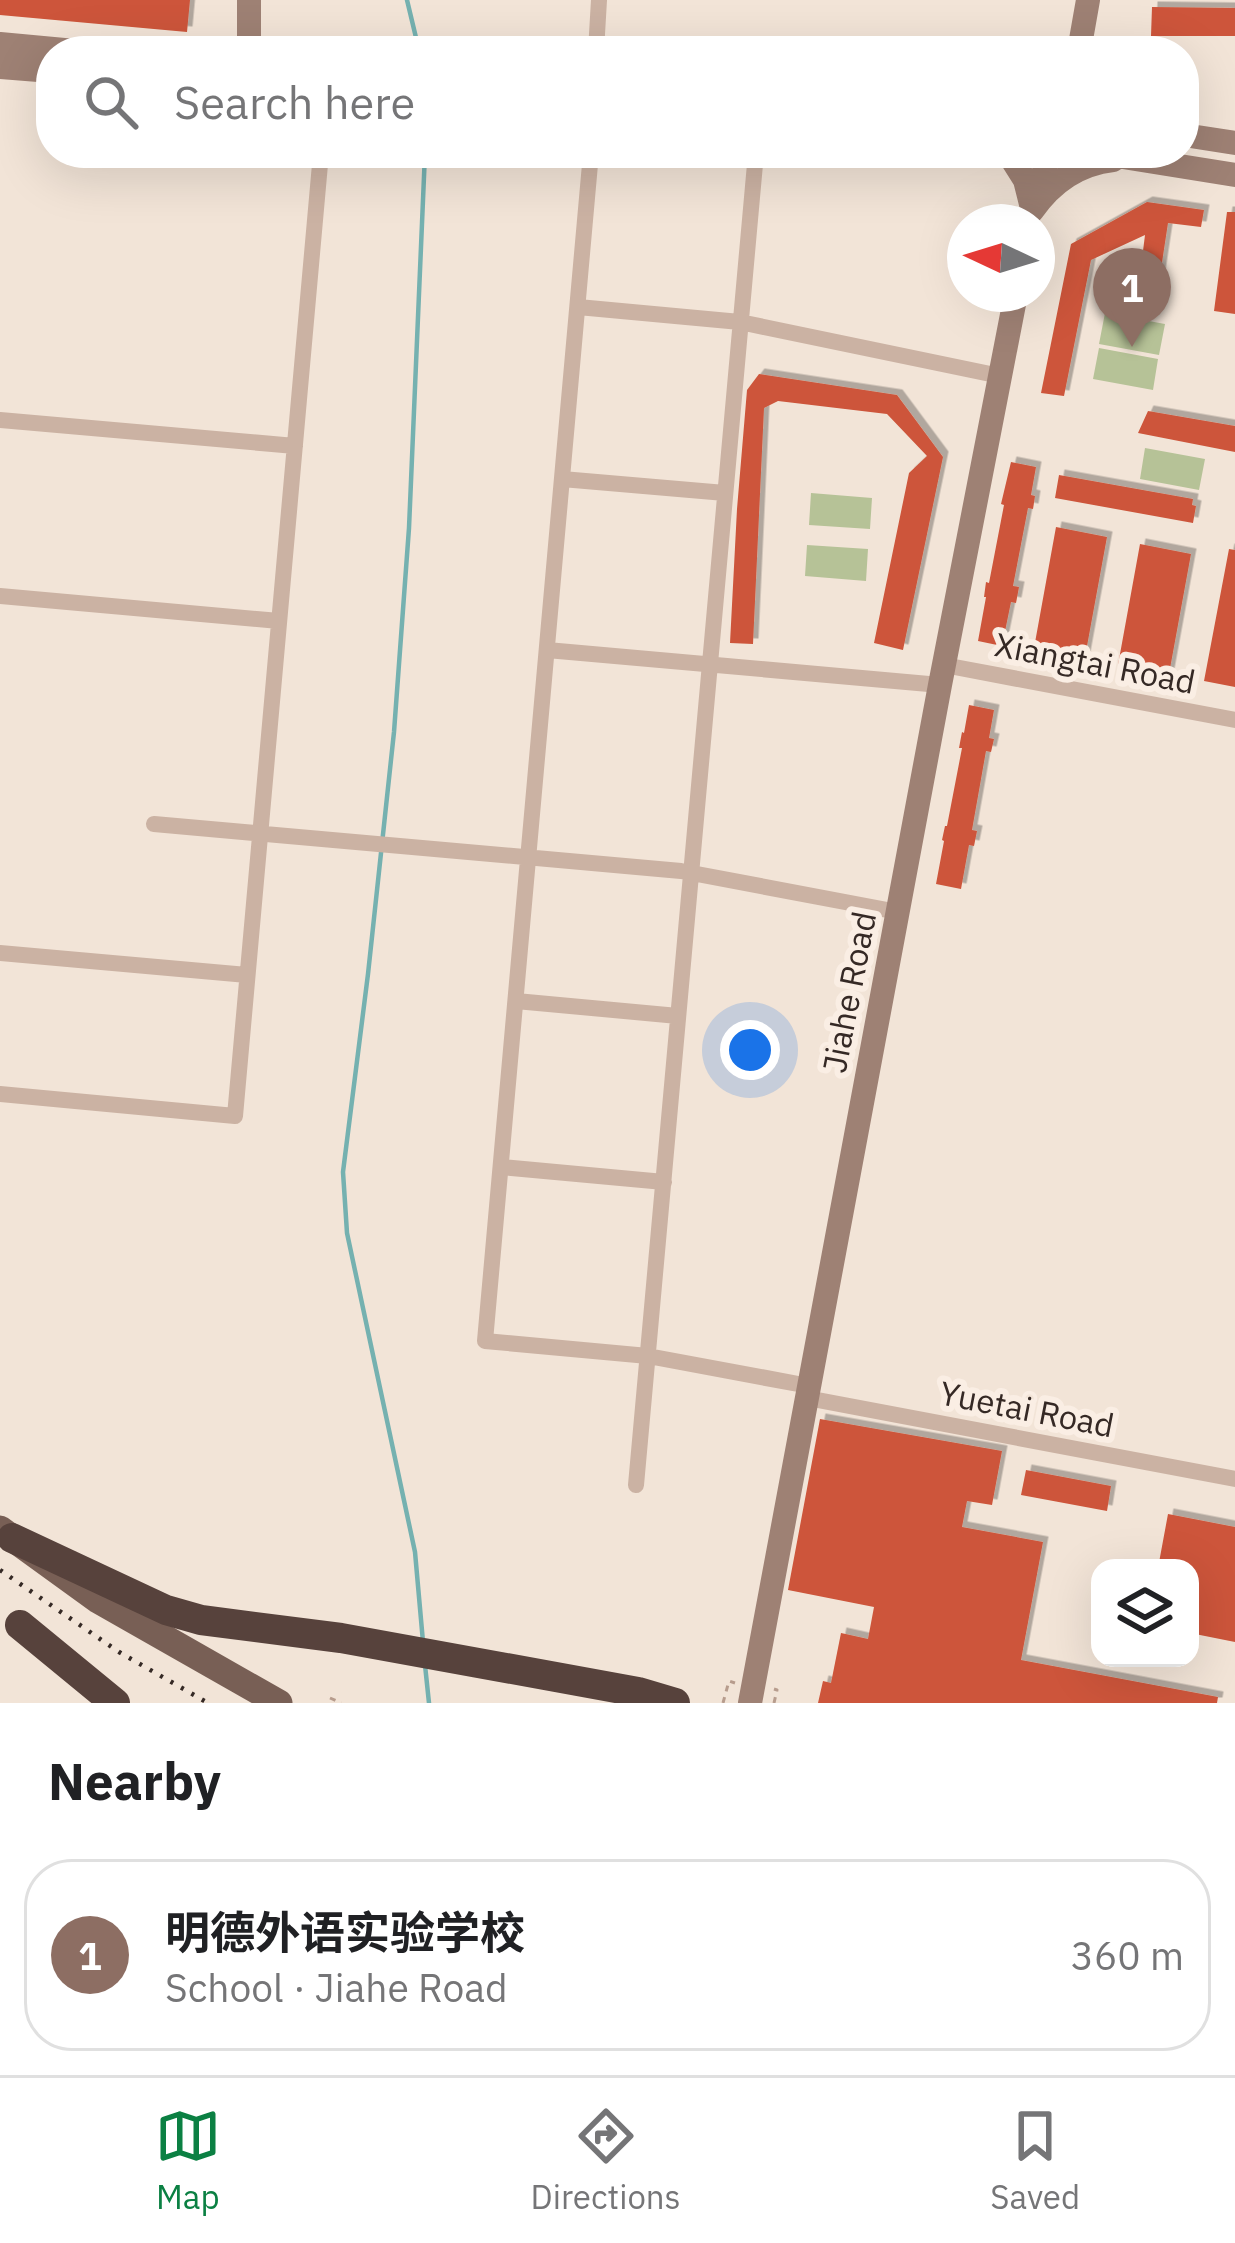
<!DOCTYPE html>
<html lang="en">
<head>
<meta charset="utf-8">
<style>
	body { margin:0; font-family:"IBM Plex Sans","Noto Sans SC",sans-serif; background:#f6f6f6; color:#202124 }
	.controls { position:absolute; right:36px; bottom:36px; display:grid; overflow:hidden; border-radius:24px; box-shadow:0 12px 48px #0002 }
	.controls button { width:108px; height:108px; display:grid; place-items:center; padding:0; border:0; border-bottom:3px solid #e0e0e0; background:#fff; color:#202124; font:60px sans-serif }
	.compass { position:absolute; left:947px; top:204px; width:108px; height:108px; border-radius:50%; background:#fff; box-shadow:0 12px 48px #0002; rotate:274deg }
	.you { position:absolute; left:750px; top:1050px; width:42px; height:42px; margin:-30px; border:9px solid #fff; border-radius:50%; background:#1a73e8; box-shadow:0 0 0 18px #1a73e833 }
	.badge { display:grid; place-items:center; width:78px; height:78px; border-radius:50%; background:#0b8043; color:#fff; font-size:39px; font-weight:700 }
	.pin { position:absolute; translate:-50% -99px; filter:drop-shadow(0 3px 6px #0008) }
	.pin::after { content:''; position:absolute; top:63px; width:42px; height:36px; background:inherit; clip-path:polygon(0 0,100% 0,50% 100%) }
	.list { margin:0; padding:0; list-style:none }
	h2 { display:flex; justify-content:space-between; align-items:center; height:156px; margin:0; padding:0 48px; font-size:51px }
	h2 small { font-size:39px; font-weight:400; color:#757577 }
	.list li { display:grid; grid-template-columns:78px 1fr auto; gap:36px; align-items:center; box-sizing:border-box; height:192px; margin:0 24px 24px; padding:0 24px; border:3px solid #e0e0e0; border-radius:48px }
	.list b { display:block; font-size:45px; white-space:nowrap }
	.list p { margin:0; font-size:39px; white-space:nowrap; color:#757577 }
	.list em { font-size:39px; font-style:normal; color:#757577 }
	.icon { flex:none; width:66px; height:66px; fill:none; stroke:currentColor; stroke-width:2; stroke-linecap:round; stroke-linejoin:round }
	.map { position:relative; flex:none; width:1235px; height:1703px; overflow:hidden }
	.search { position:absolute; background:#fff; box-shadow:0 12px 48px #0002; left:36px; right:36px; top:36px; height:132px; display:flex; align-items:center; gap:30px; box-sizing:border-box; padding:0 42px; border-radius:48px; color:#757577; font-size:45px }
	.sheet { height:372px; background:#fff }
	nav { display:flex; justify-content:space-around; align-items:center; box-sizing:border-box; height:168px; border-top:3px solid #e0e0e0; background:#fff; font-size:33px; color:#757577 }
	nav a { display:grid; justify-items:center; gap:6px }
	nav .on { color:#0b8043 }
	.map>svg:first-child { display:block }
</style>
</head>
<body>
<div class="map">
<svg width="1235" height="1703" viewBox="0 0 1235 1703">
	<defs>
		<filter id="shadow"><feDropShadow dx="5.5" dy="-5.5" stdDeviation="0" flood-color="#0004"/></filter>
	</defs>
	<rect width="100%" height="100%" fill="#f2e4d7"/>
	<!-- green -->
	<path fill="#b6c297" d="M1105,313l60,11 -6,31 -60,-11z
		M1099,348l59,11 -5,31 -60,-11z
		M1145,448l60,11 -6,31 -59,-11z
		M811,493l61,5 -2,31 -61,-4z
		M807,545l61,4 -2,32 -61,-5z"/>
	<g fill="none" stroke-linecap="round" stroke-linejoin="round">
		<!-- stream -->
		<path stroke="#75b1b0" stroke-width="4.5" d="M407,0l11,46
			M423,1642l-8,-90 -68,-319 -4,-61 25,-198 26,-242 15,-204 16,-375
			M425,1665l4,38"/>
	</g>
	<!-- building -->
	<path fill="#cd553a" filter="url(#shadow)" d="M0,0h190l-3,32 -187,-17z
		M1152,7l83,1v28h-84z
		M1147,202l57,8 -3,17 -33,-4 -12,79 -19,-3 8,-64 -54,25 -27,136 -23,-3 30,-149z
		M1227,212h8v102l-21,-3z
		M759,374l138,21 46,62 -40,193 -29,-7 35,-170 18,-17 -40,-42 -109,-13 -14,7 -11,236 -23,-1 7,-134 10,-119z
		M1148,411l87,15v26l-97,-19z
		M1011,462l25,5 -5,28 4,1 -2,13 -5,-1 -15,78 6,1 -3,16 -5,-1 -9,44 -24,-5 8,-44h-2l2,-15 3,1 15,-78 -3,-1z
		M1059,475l134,24 -1,6 4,1 -3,17 -138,-25z
		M1056,527l51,10 -22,120 -51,-9z
		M1140,544l51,10 -22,120 -51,-9z
		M1229,549l6,1v137l-31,-6z
		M969,705l25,5 -5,28 5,1 -3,13 -5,-1 -14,79 5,1 -3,15 -5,-1 -8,44 -25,-5 8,-43 -2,-1 3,-14h2l15,-78h-3l3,-16 2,1z
		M820,1419l182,32 -10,54 -25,-4 -5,26 81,15 -22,118 197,37 -1,6h-399l5,-22 8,2 10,-50 27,6 6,-32 -86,-17z
		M1026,1470l85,16 -4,25 -86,-16z
		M1168,1514l67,13v115l-45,-9v-65h-32z"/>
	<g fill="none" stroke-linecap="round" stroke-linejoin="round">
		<!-- path -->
		<path stroke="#b79c8d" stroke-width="3" stroke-dasharray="6 6" stroke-linecap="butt" d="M330,1698l11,5
			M723,1703l6,-22 6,2
			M774,1703l3,-13 -3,-1"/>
		<!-- street -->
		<path stroke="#cbb2a3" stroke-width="16" d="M596,51l3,-51
			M591,153l-106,1188 163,15 161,30
			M578,307l162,15 260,54
			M0,420l295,26
			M562,479l163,14
			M0,596l279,25
			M547,650l393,35
			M944,665l291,55
			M154,824l527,47 217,41
			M0,953l247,22
			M516,1001l162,15
			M0,1094l235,22 86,-963
			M501,1167l163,15
			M807,1398l428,81
			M636,1485l120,-1332"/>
		<!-- secondary -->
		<path stroke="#9e8174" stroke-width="24" d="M0,44l75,7
			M249,51v-51
			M1079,51l9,-51
			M0,67l51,4
			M1184,135l51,8
			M1008,153l17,27 7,28
			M1098,153l137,22
			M1035,203l14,-50
			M1032,211c20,-29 46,-47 81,-51
			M750,1703l190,-1018 76,-391"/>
		<!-- primary -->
		<path stroke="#785f55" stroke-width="27" d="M0,1529l98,71 181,103"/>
		<!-- highway -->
		<path stroke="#57423c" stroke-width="30" d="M12,1538l154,72 35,10 140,18 297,54 37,11
			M20,1625l95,78"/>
		<!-- rail -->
		<path stroke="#352925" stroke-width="4.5" stroke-dasharray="3 9" stroke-linecap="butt" d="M0,1570l119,82 89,51"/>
	</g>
	<g text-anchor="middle" stroke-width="12" stroke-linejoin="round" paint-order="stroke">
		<!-- street labels -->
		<g font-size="33" fill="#352925" stroke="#faeee4">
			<text transform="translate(1095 663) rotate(11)" y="12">Xiangtai Road</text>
			<text transform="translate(849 992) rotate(-79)" y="12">Jiahe Road</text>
			<text transform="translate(1027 1409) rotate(11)" y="12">Yuetai Road</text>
		</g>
	</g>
</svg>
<div class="controls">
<button><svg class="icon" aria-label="layers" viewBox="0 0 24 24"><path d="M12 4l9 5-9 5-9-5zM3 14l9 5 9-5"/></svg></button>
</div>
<svg class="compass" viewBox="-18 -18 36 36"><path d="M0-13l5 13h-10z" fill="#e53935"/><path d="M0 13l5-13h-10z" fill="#757577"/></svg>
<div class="you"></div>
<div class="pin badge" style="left:1132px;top:347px;background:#8d6e63">1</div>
<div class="search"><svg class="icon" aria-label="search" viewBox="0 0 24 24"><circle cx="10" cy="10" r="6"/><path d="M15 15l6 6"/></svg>Search here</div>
</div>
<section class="sheet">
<h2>Nearby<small></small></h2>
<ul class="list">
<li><span class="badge" style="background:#8d6e63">1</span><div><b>明德外语实验学校</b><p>School · Jiahe Road</p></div><em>360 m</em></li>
</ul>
</section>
<nav>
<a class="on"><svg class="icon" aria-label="map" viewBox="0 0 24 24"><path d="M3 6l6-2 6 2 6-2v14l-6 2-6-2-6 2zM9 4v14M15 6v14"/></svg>Map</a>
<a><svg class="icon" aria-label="directions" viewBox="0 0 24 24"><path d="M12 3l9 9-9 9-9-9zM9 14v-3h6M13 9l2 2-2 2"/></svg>Directions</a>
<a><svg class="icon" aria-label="saved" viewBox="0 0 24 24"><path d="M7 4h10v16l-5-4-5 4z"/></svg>Saved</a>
</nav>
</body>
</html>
